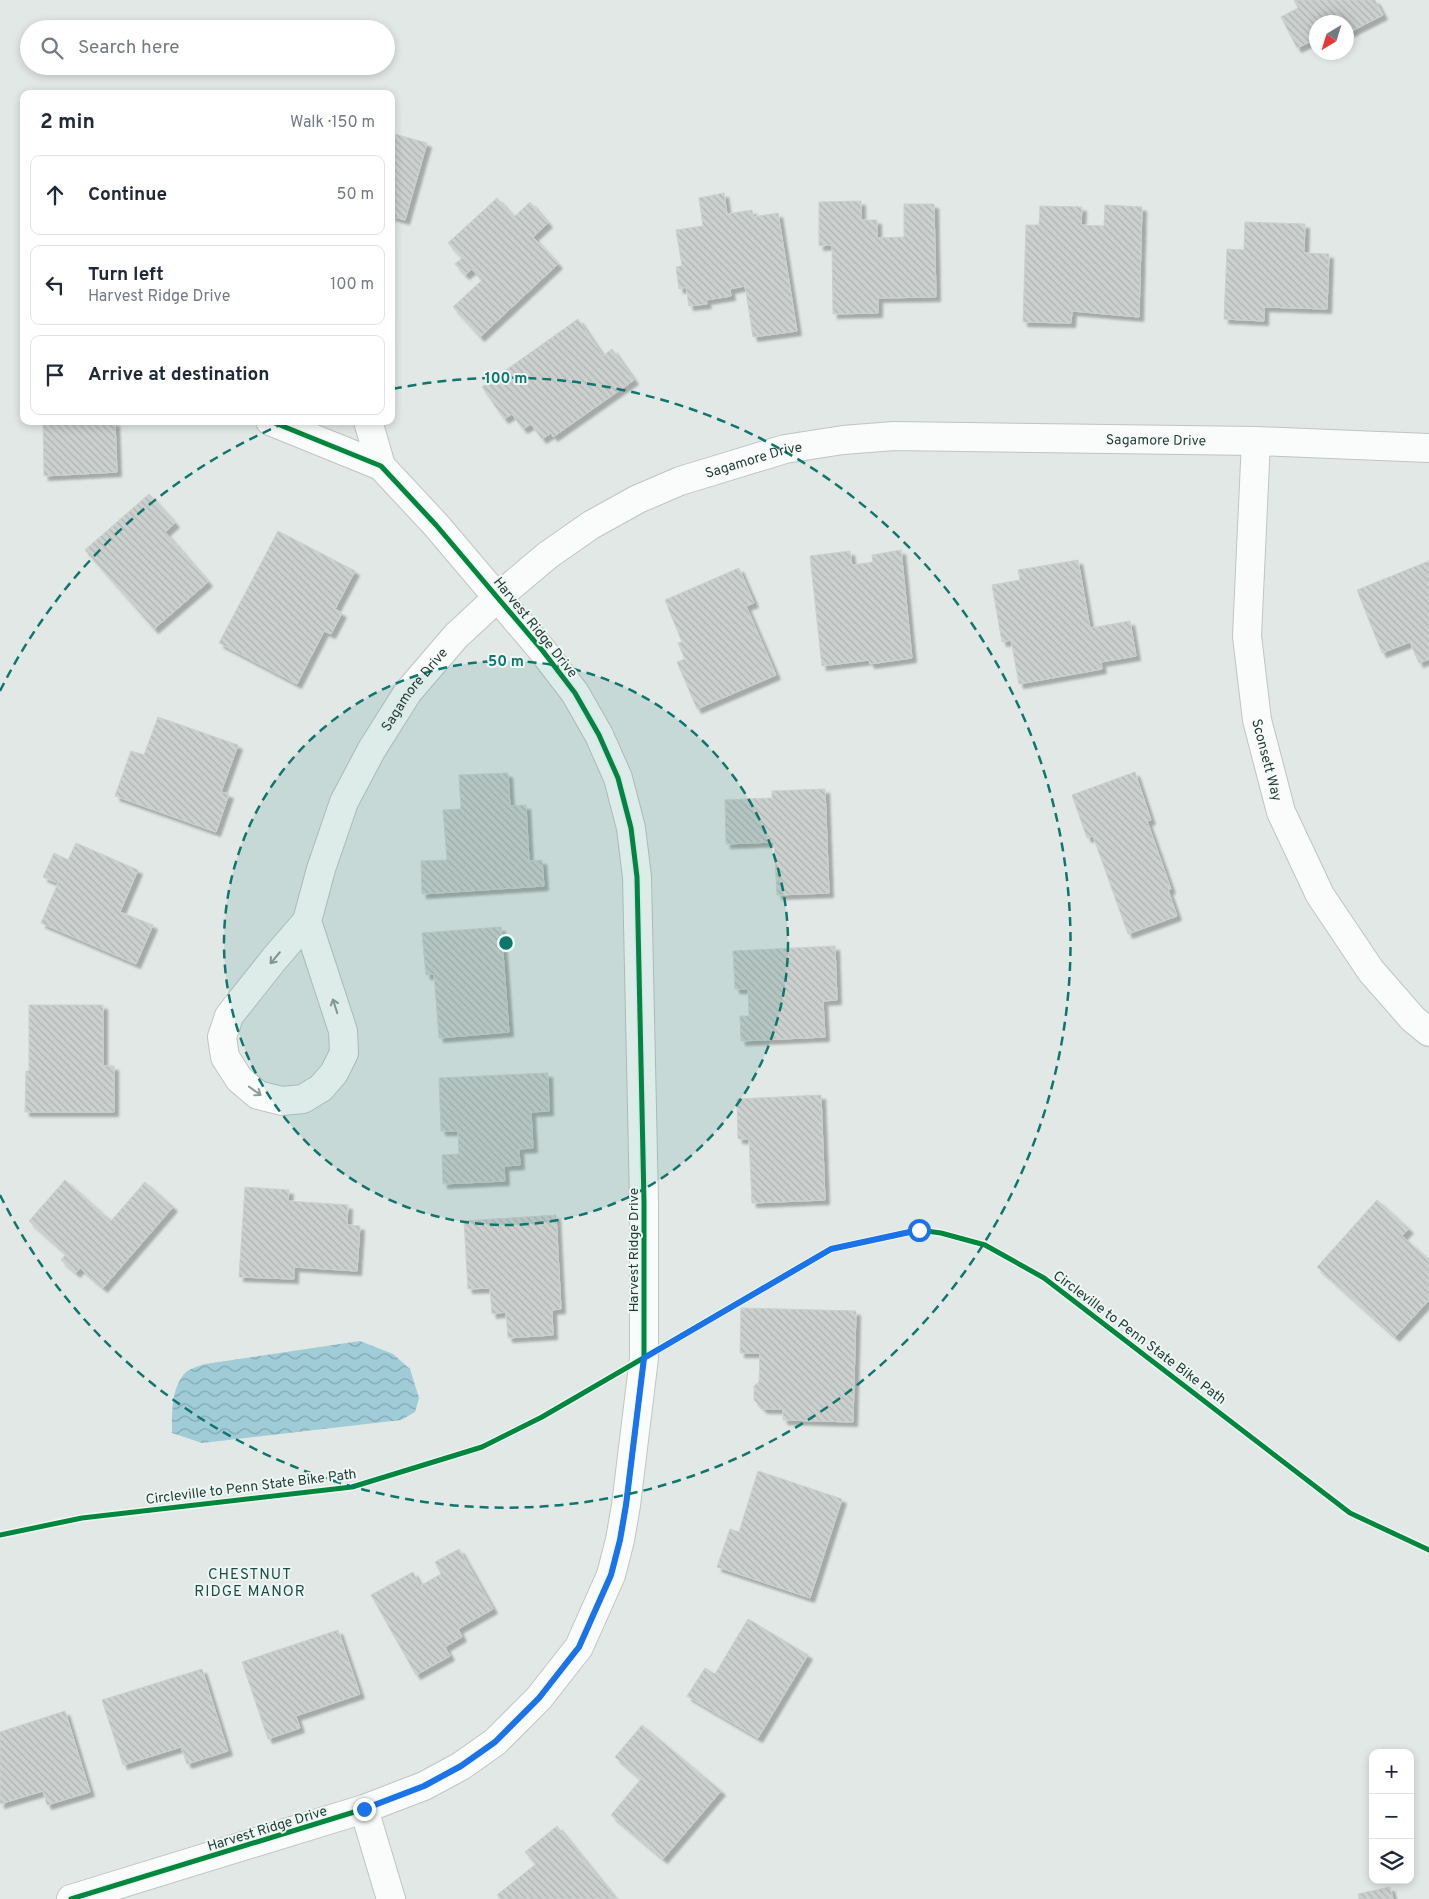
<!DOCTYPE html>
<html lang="en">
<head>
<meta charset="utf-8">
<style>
	body { margin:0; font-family:Overpass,sans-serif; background:#f2f2f3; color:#1f2937 }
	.controls { position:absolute; right:15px; bottom:15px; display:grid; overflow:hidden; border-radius:10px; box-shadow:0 2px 8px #0003 }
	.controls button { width:45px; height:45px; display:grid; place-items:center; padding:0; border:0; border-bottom:1px solid #e0e1e3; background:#fff; color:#1f2937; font:25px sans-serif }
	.compass { position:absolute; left:1309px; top:15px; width:45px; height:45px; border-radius:50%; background:#fff; box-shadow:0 2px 8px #0003; rotate:218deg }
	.stop { position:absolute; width:15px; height:15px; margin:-11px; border:4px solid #1a73e8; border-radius:50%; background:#fff }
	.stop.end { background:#1a73e8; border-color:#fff; box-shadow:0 1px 5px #0008 }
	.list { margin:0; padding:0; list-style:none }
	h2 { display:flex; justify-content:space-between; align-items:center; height:65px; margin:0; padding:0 20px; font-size:21px }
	h2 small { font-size:16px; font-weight:400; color:#747a83 }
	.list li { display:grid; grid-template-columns:32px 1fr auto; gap:15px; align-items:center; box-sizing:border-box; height:80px; margin:0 10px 10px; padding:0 10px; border:1px solid #e0e1e3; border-radius:10px }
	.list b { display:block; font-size:19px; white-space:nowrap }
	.list p { margin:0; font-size:16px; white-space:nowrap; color:#747a83 }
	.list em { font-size:16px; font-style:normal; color:#747a83 }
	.icon { flex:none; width:28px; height:28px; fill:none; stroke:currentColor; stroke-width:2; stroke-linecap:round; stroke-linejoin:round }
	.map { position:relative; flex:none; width:1429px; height:1899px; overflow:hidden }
	.search { position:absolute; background:#fff; box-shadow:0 2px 8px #0003; left:20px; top:20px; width:375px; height:55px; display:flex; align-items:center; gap:12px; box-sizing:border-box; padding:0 18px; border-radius:28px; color:#747a83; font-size:19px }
	.panel { position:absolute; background:#fff; box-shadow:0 2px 8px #0003; left:20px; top:90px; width:375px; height:335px; border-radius:10px }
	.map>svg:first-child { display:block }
</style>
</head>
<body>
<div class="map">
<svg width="1429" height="1899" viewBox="0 0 1429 1899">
	<defs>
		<pattern id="water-waves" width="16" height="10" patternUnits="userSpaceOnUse" patternTransform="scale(1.25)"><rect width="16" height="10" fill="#a0ccd8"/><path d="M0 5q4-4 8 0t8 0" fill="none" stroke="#82a7b0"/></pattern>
		<pattern id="building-back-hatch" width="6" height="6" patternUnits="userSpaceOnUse" patternTransform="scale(1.25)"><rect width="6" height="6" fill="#ccd1cf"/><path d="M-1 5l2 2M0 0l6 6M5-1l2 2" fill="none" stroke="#afb4b2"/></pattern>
		<filter id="shadow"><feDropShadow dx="4.5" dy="4.5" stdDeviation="1" flood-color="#0004"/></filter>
	</defs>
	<rect width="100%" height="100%" fill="#e1e8e5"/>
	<!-- water -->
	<path fill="url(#water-waves)" d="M360,1341l33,13 17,15 9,29 -4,14 -14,8 -199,23 -30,-10c0,-19 -1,-43 12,-59 4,-5 15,-8 21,-10z"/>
	<!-- building -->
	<path fill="url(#building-back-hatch)" stroke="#cad1ce" filter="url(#shadow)" d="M1294,0h81l8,15 -37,19v-12h-30v22l-2,-4 -17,8 -16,-31 17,-9z
		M391,133l36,10 -22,77 -14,-4z
		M724,193l3,21 25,-4 1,7 25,-4 19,118 -44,6 -8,-51 -15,3 1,7 -25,4 1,4 -18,2 -3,-19 -7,2 -3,-22 6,-1 -6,-36 27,-4 -4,-28z
		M497,198l17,19 16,-15 18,21 -15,14 25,27 -78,73 -27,-30 29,-27 -10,-11 -7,6 -10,-11 7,-6 -14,-15z
		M861,201v19h16v18l27,-1v-33h30l2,93 -58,1v15l-45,1 -1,-69 -13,1v-44z
		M1105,205l37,2 -3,110 -67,-6 -1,12 -48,-1 3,-97h13l1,-19 42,1 -1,18 23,1z
		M1245,222l60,2 -1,29 25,1 -2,55 -63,-2v14l-40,-2 3,-70 17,1z
		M578,319l25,37 9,-7 22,31 -81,57 -2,-4 -9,6 -11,-15 -8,5 -11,-15 -8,5 -22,-32z
		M43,421l72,1 2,50 -73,4z
		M149,494l26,29 -10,9 43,50 -54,47 -69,-79z
		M278,531l77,40 -20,38 7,4 -11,21 -7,-3 -27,53 -78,-41z
		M901,550l11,108 -42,6 -1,-4 -47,6 -12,-110 40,-5 2,14 21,-3 -1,-7z
		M1078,560l12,68 40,-7 6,35 -35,6 1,7 -83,15 -8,-44 -9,2 -10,-57 28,-5 -2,-10z
		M1429,561v98l-10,4 -9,-21 -28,11 -25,-63z
		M739,568l15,35 -8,3 30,69 -79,34 -20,-47 8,-3 -7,-16 4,-1 -17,-42z
		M158,717l80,28 -17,47 8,2 -13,38 -101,-36 16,-45 13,4z
		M1135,772l16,48 -4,1 24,68 -3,1 9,26 -49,18 -35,-98 -6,2 -15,-43z
		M508,773l2,33 16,-1 3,56 13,-1 2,26 -122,8 -1,-33 26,-1 -4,-50 18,-1 -2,-34z
		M825,789l4,104 -52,2 -3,-53 -48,2 -1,-44 47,-2v-7z
		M76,843l62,27 -18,42 33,13 -17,39 -95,-41 17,-40 -15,-6 11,-24 14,7z
		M501,927l8,105 -70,6 -5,-64 -8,1 -4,-42z
		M835,946l2,54 -14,1 2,36 -84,4 -1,-25h9l-1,-27h-13l-2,-38z
		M29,1005h74v61h11v46h-89l1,-41h3z
		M548,1073l1,38 -18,1 2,36 -14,1 1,16 -16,1 1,15 -62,3 -1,-29 17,-1 -1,-23h-17l-2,-53z
		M821,1095l4,105 -73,3 -3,-64h-11l-1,-40z
		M65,1180l46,41 34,-39 28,25 -70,81 -23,-20 -4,5 -15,-13 5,-6 -37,-33z
		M245,1187l44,3 -1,11 60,4 -1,20 13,1 -3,45 -63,-4v12l-55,-2z
		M1377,1200l32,29 -7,7 27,24v40l-34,37 -78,-70z
		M556,1215l5,94 -9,1 1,25 -45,3 -2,-26 -14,2 -2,-26 -22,1 -4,-68z
		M741,1308l115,3 -3,111 -70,-2v-11h-20l-9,-9v-14l5,-4 1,-29h-20z
		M758,1471l84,28 -32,99 -93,-31 13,-38 9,3z
		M459,1549l34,60 -35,20 4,8 -17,10 5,9 -34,19 -45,-80 42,-23 7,14 21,-12 -6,-12z
		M748,1619l60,36 -50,83 -71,-42 18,-28 10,6z
		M338,1630l22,64 -64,22 4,12 -32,11 -26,-77z
		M202,1669l26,82 -41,13 -6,-17 -58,18 -21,-65z
		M65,1711l25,81 -43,13 -4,-14 -43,13v-72z
		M642,1725l79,66 -58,68 -52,-44 30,-36 -26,-22z
		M557,1826l59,73h-116l-3,-4 39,-31 -11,-12z
		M1390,1887l3,12h-34l-1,-5z"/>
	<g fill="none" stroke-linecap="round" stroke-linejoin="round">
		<!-- street casing -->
		<g stroke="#bec5c2" stroke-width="30">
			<g id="street">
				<path d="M368,421l13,45"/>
				<path id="s1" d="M1256,441l-9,195 10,84 24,92 39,83 51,76 42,48 16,13"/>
				<path id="s2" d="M307,921l36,110 1,22 -10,20 -13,15 -18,11 -21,2 -24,-6 -19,-16 -14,-22 -3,-20 7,-21 46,-58 32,-37 14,-52 23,-67 28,-53 36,-57 48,-56 42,-39 50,-42 43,-30 47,-26 42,-18 105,-32 58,-9 51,-4 362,5 173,7"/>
				<path d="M364,1809l27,90"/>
				<path d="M71,1899l293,-90 60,-23 37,-20 34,-24 44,-44 40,-51 32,-72 9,-35 6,-35 18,-147v-156l-7,-325 -6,-49 -13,-50 -19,-43 -24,-42 -33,-43 -106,-125 -55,-59 -111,-45"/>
			</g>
		</g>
		<!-- street -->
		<use href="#street" stroke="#fafcfb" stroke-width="28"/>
		<!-- cycleway casing -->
		<g stroke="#eff7f4" stroke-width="8">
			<path id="cycleway" d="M0,1535l82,-17 270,-31 130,-40 60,-30 289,-168 88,-19 22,3 44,12 59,33 306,235 79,37
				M71,1899l293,-90 60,-23 37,-20 34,-24 44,-44 40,-51 32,-72 9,-35 6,-35 18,-147v-156l-7,-325 -6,-49 -13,-50 -19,-43 -24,-42 -33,-43 -106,-125 -55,-59 -111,-45"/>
		</g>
		<!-- cycleway -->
		<use href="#cycleway" stroke="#00873e" stroke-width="5"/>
	</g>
	<!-- one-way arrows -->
	<defs><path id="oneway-shaft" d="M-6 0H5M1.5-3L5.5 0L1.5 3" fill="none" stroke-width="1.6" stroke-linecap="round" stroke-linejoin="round" transform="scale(1.25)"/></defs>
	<g stroke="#8c9c98">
		<use href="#oneway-shaft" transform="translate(275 958) rotate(130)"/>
		<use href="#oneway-shaft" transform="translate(335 1006) rotate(-108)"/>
		<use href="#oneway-shaft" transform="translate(255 1091) rotate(36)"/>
	</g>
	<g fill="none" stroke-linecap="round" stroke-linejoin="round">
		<!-- route -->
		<path stroke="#1a73e8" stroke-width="6" d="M364,1809l60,-23 37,-20 34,-24 44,-44 40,-51 32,-72 9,-35 6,-35 18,-147 187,-109 88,-19"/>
	</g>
	<!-- distance rings -->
	<circle cx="506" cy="943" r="282" fill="#0f766e" fill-opacity=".12"/>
	<g fill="none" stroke="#0f766e" stroke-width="2.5" stroke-dasharray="9 6">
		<circle cx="506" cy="943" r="282"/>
		<path d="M0 691A565 565 0 0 1 285 423M393 389A565 565 0 1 1 0 1195"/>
	</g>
	<g text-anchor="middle" stroke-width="4" stroke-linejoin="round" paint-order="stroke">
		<!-- street labels -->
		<g font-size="14" fill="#1f3b36" stroke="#eff7f4">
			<text dy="5" stroke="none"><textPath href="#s2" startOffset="1545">Sagamore Drive</textPath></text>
			<text dy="5" stroke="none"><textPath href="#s2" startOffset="1140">Sagamore Drive</textPath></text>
			<text transform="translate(536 627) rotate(51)" y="5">Harvest Ridge Drive</text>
			<text dy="5" stroke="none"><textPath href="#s2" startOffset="721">Sagamore Drive</textPath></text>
			<text dy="5" stroke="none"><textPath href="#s1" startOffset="321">Sconsett Way</textPath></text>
			<text transform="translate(633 1250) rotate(-90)" y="5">Harvest Ridge Drive</text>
			<text transform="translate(1140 1337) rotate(37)" y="5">Circleville to Penn State Bike Path</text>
			<text transform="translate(251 1486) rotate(-7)" y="5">Circleville to Penn State Bike Path</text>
			<text transform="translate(267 1828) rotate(-17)" y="5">Harvest Ridge Drive</text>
		</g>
		<!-- neighbourhood labels -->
		<g font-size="15" letter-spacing="1" fill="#1b4d45" stroke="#eff7f4">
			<text x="250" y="1579">CHESTNUT<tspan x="250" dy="17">RIDGE MANOR</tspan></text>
		</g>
	</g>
	<circle cx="506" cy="943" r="8" fill="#0f766e" stroke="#eff7f4" stroke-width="2.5"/>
	<g font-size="15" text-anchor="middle" font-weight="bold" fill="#0f766e" stroke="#eff7f4" stroke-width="4" stroke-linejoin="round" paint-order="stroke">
		<text x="506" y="383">100 m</text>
		<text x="506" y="666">50 m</text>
	</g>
</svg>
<div class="controls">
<button>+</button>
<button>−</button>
<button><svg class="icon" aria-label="layers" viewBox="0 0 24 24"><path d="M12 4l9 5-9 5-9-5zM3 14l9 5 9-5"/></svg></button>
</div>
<svg class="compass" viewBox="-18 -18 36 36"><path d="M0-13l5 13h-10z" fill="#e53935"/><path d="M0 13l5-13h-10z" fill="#747a83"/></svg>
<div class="stop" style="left:919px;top:1230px"></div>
<div class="stop end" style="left:364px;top:1809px"></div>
<div class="search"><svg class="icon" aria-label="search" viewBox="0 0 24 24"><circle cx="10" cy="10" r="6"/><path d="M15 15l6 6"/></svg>Search here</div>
<section class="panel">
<h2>2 min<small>Walk · 150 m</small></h2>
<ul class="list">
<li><svg class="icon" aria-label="ahead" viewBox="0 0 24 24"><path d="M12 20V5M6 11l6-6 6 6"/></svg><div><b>Continue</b></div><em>50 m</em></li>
<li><svg class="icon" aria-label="left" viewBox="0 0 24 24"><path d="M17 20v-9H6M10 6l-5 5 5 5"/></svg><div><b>Turn left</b><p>Harvest Ridge Drive</p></div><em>100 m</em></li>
<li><svg class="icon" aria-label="arrive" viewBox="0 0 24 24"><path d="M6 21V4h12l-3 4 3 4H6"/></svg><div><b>Arrive at destination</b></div></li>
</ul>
</section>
</div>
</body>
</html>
